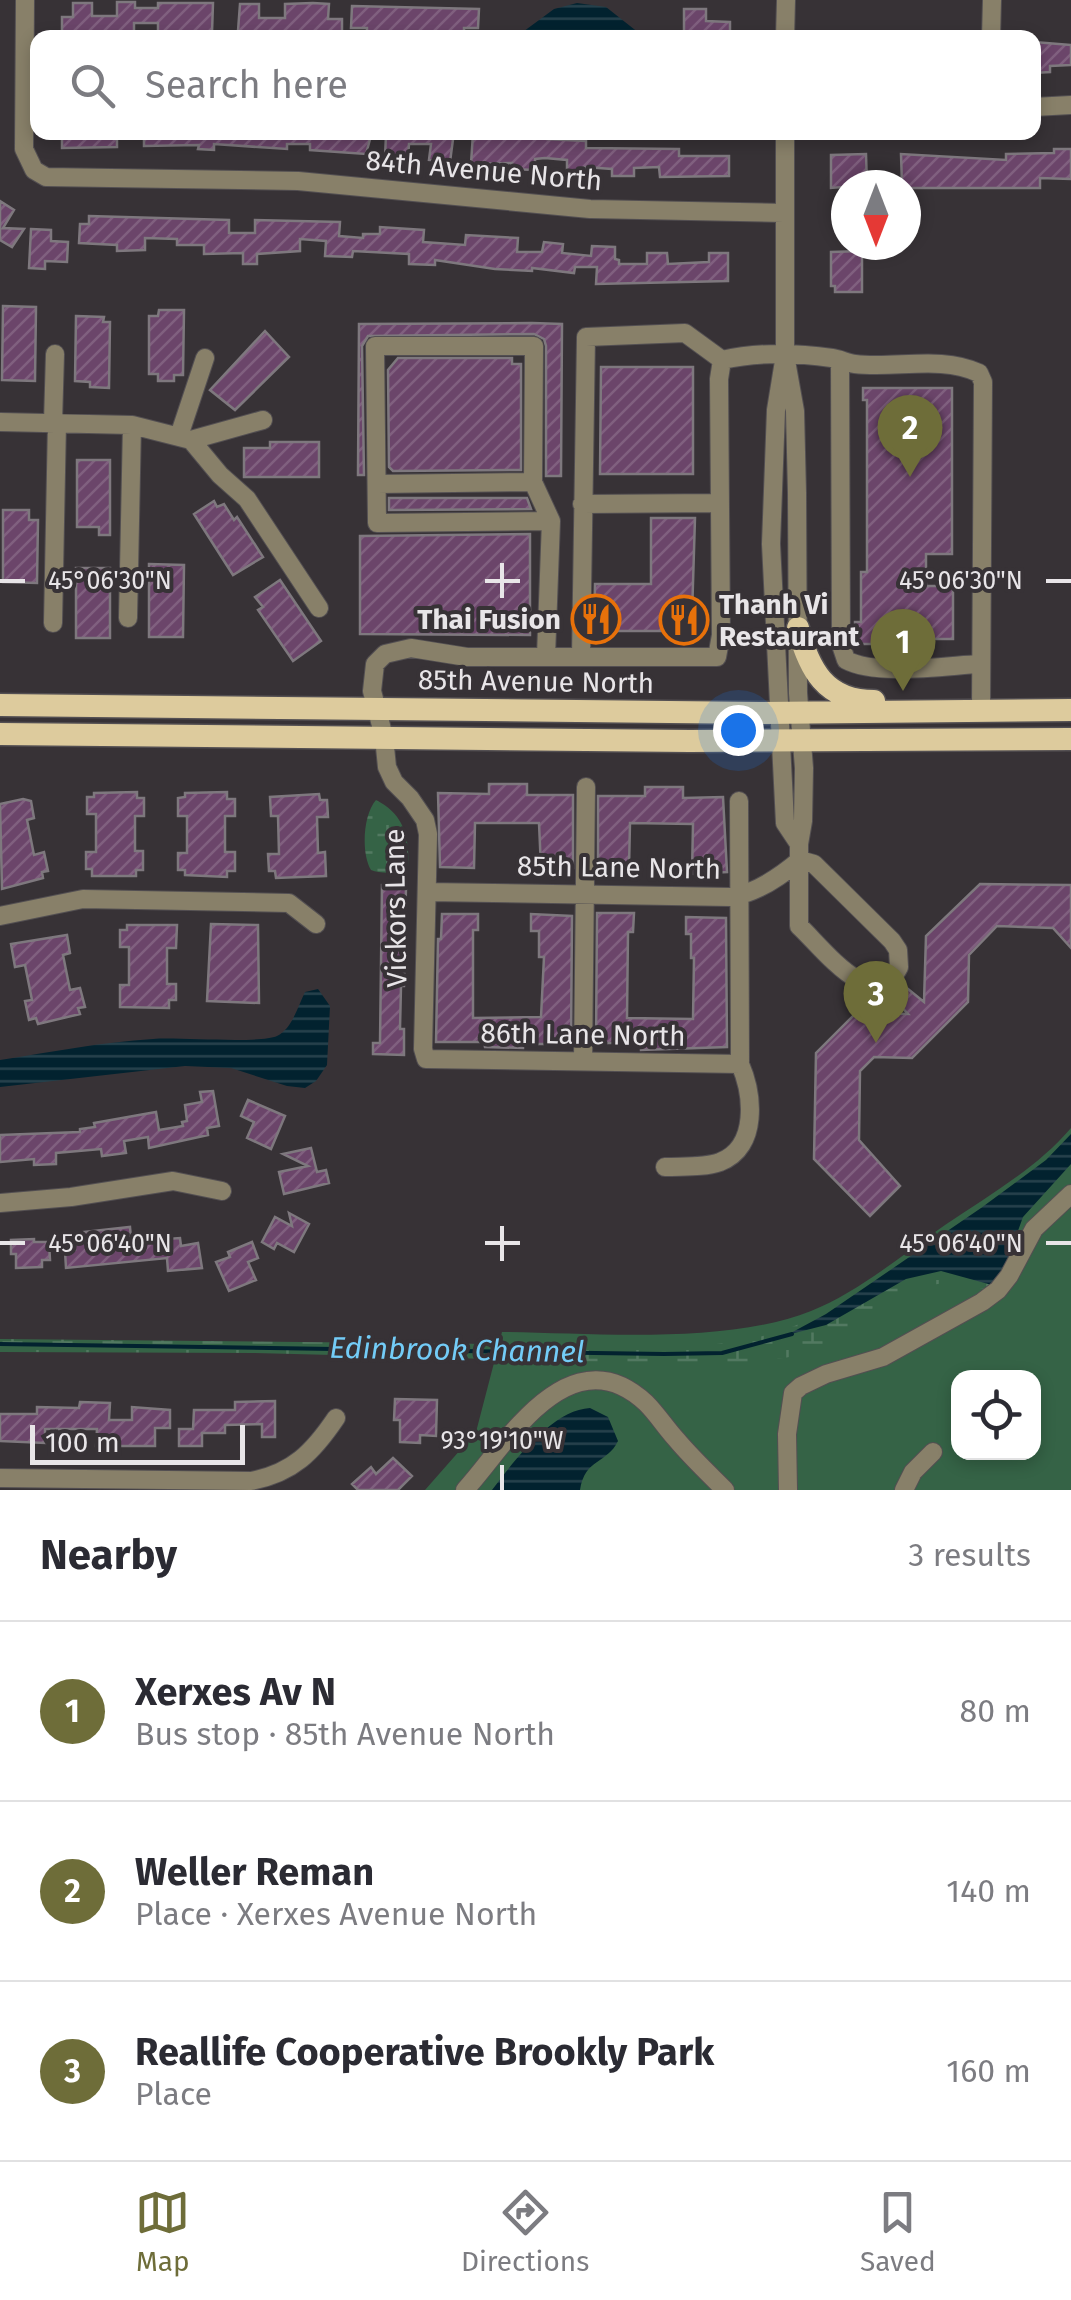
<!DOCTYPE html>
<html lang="en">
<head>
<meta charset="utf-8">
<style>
	body { margin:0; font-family:"Fira Sans",sans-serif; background:#f2f2f3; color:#2b2b33 }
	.controls { position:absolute; right:30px; bottom:30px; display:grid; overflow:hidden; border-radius:20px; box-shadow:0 5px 15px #0003 }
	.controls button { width:90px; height:90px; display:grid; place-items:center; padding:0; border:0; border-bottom:2px solid #e1e1e2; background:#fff; color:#2b2b33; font:50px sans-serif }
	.compass { position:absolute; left:831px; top:170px; width:90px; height:90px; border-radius:50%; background:#fff; box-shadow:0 5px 15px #0003; rotate:180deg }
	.scale { position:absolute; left:30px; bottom:25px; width:215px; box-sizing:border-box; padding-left:10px; border:5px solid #e8e5e8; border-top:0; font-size:28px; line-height:35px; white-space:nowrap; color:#e8e5e8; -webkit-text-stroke:8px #373236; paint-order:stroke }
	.you { position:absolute; left:738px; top:730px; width:35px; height:35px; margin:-25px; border:8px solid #fff; border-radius:50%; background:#1a73e8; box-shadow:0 0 0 15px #1a73e833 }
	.badge { display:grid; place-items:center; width:65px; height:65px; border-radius:50%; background:#6e6d39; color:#fff; font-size:32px; font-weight:700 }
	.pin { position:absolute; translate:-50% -82px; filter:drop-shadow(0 2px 5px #0008) }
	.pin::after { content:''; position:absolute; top:52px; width:35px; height:30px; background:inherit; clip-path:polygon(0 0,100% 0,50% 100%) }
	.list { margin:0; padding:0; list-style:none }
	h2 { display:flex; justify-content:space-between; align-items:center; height:130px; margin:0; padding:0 40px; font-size:42px }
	h2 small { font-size:32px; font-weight:400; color:#7c7c81 }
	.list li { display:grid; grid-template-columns:65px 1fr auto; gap:30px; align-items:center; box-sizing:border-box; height:180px; padding:0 40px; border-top:2px solid #e1e1e2 }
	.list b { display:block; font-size:38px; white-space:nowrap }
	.list p { margin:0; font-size:32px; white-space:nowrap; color:#7c7c81 }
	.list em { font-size:32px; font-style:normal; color:#7c7c81 }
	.icon { flex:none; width:55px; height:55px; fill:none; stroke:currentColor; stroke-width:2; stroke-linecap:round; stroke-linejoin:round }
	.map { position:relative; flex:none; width:1071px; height:1490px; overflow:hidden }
	.search { position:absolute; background:#fff; box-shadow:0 5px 15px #0003; left:30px; right:30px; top:30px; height:110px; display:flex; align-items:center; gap:25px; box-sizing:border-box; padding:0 35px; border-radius:20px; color:#7c7c81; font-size:38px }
	.sheet { height:670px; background:#fff }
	nav { display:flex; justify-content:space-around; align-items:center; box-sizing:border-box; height:140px; border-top:2px solid #e1e1e2; background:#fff; font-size:28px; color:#7c7c81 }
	nav a { display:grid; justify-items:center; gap:5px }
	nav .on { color:#6e6d39 }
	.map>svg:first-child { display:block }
</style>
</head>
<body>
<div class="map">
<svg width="1071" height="1490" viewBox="0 0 1071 1490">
	<defs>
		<pattern id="wetland-marsh" width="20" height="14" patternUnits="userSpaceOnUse" patternTransform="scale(2.5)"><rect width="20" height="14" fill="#356346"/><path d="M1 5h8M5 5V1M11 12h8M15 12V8" fill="none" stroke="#527961"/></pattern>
		<pattern id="water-rules" width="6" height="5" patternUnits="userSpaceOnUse" patternTransform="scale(2.5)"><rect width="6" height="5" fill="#02222f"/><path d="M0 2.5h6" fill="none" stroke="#27424d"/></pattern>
		<pattern id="building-hatch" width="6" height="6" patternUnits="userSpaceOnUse" patternTransform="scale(2.5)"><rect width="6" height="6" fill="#6b456a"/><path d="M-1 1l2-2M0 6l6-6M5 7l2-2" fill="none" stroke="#80607f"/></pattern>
	</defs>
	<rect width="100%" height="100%" fill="#373236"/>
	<!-- green -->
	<path fill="#356346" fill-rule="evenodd" d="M1071,1128v362h-646l51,-58 26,-100c91,1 224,13 309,-21 48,-19 92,-57 134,-86 43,-29 92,-57 126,-97zM958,1378h76v74h-76z"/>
	<!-- wetland -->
	<path fill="url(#wetland-marsh)" d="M376,800c28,14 34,38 32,67 -9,7 -26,7 -37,3 -10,-17 -8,-55 5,-70z
		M908,1258l-2,21 35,-8 51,14 -5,6c-44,-20 -94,2 -131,29 -8,6 -12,19 -20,24 -17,12 -85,18 -108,21l-473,-12 -255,-1v-13l695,7c100,-7 134,-34 213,-88z"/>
	<!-- water -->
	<path fill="url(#water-rules)" d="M577,3l29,4 38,30h-128l38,-28z
		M318,989l12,17 -3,59 -11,16 -11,7 -18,-2 -56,-18 -46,-2 -185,21v-27c51,-8 102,-18 153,-21 26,-2 106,5 124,-3 15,-7 21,-30 28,-44z
		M1071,1134v30l-48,53 -21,58 -10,10 -51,-14 -35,8 -80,46 -39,10 39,-21 155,-106 65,-48z
		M590,1408l18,9 10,24c-11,23 -33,17 -38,49h-88c22,-29 60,-80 98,-82z"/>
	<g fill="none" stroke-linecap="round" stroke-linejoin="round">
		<!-- stream -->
		<path stroke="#02222f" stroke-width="4" d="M0,1344l664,10 58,-1 70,-19"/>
	</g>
	<!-- building -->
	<path fill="url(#building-hatch)" stroke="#7e787e" stroke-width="2.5" d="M117,2h18v6h23v-5h55l-1,30 -54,-2v-8h-24v12l-72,1v-19h11v-14h19v13h25z
		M313,3l16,1 -1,15h14v19h-73v-5l-31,-2 2,-27h19v14h26v-14z
		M352,6l127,3 -1,19h-14v10h-67v-3l-30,-2v-5h-16z
		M684,9h22v12l24,1v16h-46z
		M1034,42l37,3v20l-21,1v6l-16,1z
		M62,132h55v15l-55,1z
		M144,132h228l-6,22 -56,-4v-6h-23v5l-73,-5v6l-16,-1 1,-4 -55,1z
		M393,132h61l-4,30 -21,-2 2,-16h-22l-1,14 -23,-1 1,-22h6z
		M532,132h15v7l39,2v7l93,1v7h50v20l-69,1 -1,-10 -25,1v8h-22v-7l-27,-2v7l-18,-1v-13l-22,-2 -10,1v11l-24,-1 1,-6 -41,1 2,-31 59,3z
		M1054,149h17v30l-31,-1v10h-134v-3h-4l-1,-31 105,6v-6l48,-1z
		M866,154l1,31 -36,3v-33z
		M0,201l14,9 -11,18 21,1 -12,18 -12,-7z
		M89,216l140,4v13h26v-13l85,2 -1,14 24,2v-4h17v-7l44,3 -1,12 42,3 1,-10 52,3 -1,14h25l2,-10 19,2 -1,9 29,3 1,-10 23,1v12l4,1v4h28v-11h20l1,11 41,-2v-9h19v28l-132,3 1,-17h-22l-1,6 -42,-5v3l-37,-2 -60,-9v5l-26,-1v-10l-56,-3 -1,6 -27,-1 1,-15 -26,-2v12l-43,3v10h-14v-11l-39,1v-9h-27v-6l-32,-1v12l-28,1v-6l-38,-2 1,-19h9z
		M31,229l20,1v11l17,1 -1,20 -22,-1v8l-16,-1z
		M862,251v41h-27v-6h-4v-34z
		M3,306l33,1 -1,74 -33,-1z
		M159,310h25l-1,65h-9v6h-16v-7h-9v-58h9z
		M76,316l28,1 -1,5h7l-1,66 -19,-1v-5l-15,-1z
		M532,323l30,1 -1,152h-15v-130l-2,-7 -10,-5 -166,2 -6,10 2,129h-6l1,-151z
		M265,331l24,26 -54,53 -25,-20z
		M398,358h114v6h9v106l-128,1 -4,-4 -1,-97z
		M601,367h92v107h-93z
		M863,388h89v166h-26v32h27v53h-76v5h-22v-22h6v-50h6v-172h-4z
		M270,442h49v35h-75v-29h26z
		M77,460h33v75h-11v-8h-22z
		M389,498h138l4,11 -142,1z
		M214,501l3,6 7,-3 10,16 3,-3 26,40 -30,18 -39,-61z
		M3,510h26v10h9l-1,63 -34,-1z
		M651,518h44l-3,98h3v15h-101l1,-47h56z
		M530,534v101l-170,-1v-98z
		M149,564l35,1 -1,72h-34z
		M76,568h34v70h-34z
		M280,580l41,61 -28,20 -35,-51 5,-3 -8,-10z
		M489,784h38v11h46v73h-32l-2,-45h-64l-1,45 -34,-1 -2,-74 51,1z
		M645,787h38v11l40,-1 4,75 -35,2 1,-50 -63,-1 -1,45h-31v-72h47z
		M137,792v6h7v18h-9v35h8v19h-7v6h-44v-7h-6v-17h10v-38h-9v-17h7v-4z
		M227,792v7h8v17h-10v36h10v19h-8v6l-42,-2v-5h-7v-17h9v-37h-9v-18l7,-1v-4z
		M319,794l1,6h7l1,17h-11l1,36 7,-1 1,24 -50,2 -1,-7h-6l-1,-17h11l-1,-38h-7l-1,-19z
		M23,799l8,2 3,17 -7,2 7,35 10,-3 4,19 -6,1 1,6 -41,11 -2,-85z
		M980,884l91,1v63l-18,-20 -56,-2 -28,29 -1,47 -56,56 -38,-1 -14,14 -1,69 41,46 -30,30 -56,-57 2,-106 40,-40 52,1 -17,-18 12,-11 21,17 2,-66z
		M382,885l24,1 -2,100h-3l-1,43h4v26l-31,-1v-11h7z
		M597,913h37l-1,19h-5l-1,86 66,1 1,-61h-3v-24h-5v-17l40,1 1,129 -86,3v-7h-45z
		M442,914h36v16h-5v88l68,-1 3,-60h-5v-26h-8v-17l41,2 -1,128h-48v4l-38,-1 -1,-5h-48l2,-103h3z
		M211,924l47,1 1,78 -52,-2z
		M127,925h50l-1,23h-9v36h9v16h-7v8l-49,-1v-22h9v-38h-9v-17h7z
		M67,935l3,18 -7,2 7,35 10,-2 5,19 -7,1 2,6 -42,10 -2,-6 -7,2 -4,-19 7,-1 -7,-35 -10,2 -4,-23z
		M213,1091l6,35 -12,2 1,7 -59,13 -1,-11 -24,4 2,12 -24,3 -1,-7 -45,4v11l-22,1v-6l-34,3v-27l80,-3v-3l15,-2 -1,-4 62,-11 3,18 24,-4 -1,-4 5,-1 -2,-16 17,-3 -2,-10z
		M248,1100l37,16 -14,33 -24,-11 7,-16 -13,-6z
		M311,1148l6,24 9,-2 3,13 -45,11 -5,-22 29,-6 -25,-12z
		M289,1213l20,11 -15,28 -17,-9 -3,6 -12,-7 13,-25 17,9z
		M130,1227l1,11 8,-1v4l41,-3 1,8 17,-3 4,25 -34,3 -1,-13 -101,10 -1,-17 10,-1 -1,-17z
		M34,1239v3h15l1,18h-8v7l-26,1v-14h-5v-14z
		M252,1242l6,16 -10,4 8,18 -27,11 -13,-29 14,-5 -2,-5z
		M395,1399l42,1 -1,36 -16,-1v8l-20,-1v-22h-6z
		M275,1401v36h-13v-13l-37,1v8h-23v13h-23v-17h14l1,-19h41v-8z
		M80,1402l30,1 -1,17h23v-13l38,3v18h-15v18h-59l1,-17h-52v14l-45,-2v-27h37v-7l42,1z
		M393,1458l19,18 -14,14h-40l-6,-6 19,-17 5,7z"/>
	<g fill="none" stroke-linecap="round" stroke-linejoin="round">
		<!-- minor casing -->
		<g stroke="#534f52" stroke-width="20">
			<path id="minor" d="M25,0l-1,149 10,21 12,7 252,4 292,28 194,4
				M785,38l1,-38
				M991,38l1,-38
				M1034,107l37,-2
				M785,132v223l-9,55 -5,134 14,279 14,21
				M785,355l10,56 2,82 1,200 6,75 -1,53 -4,23v82c23,21 75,92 100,41l-1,-17 -6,-9 -78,-77 -14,-4
				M840,360l1,285 5,15c30,16 98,6 133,4
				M0,422l132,3 59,15
				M53,422l2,-68
				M179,436l26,-78
				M191,440l29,35 27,24 72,109
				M191,440l72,-20
				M377,484l156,-2
				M582,504l138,-1
				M128,618l4,-193
				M53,623l4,-201
				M546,656l5,-135 -18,-39 1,-136h-159l2,177 174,-2
				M581,657l5,-320 99,-4 37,27
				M427,892l303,5c25,-3 51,-21 70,-37
				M0,916l83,-17 206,4 27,21
				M583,1061l3,-274
				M740,1064l-314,-5 -3,-10 5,-215 -3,-14 -15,-22 -16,-16 -7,-15 -3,-30 -12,-46 3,-27 10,-10 26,-6 56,9h250l4,-22 -2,-256 3,-19c35,-8 75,-7 110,-2 8,1 15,5 23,6 40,5 86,-9 124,9l4,9 -2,329
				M665,1167c18,-1 38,1 55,-5 39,-15 33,-68 20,-98l-1,-263
				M0,1203l71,-6 102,-16 49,10
				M0,1478l251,3c42,-8 62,-29 85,-63
				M465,1490c19,-21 35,-45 55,-66 37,-40 80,-64 126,-21 11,11 20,25 30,36 15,18 32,34 49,51
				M788,1490l-1,-56 6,-41 8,-7 25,-12 57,-17 99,-55 16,-12 11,-14 25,-47 37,-35
				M904,1490l9,-18 20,-20"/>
		</g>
		<!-- major casing -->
		<g stroke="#534f52" stroke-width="25">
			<path id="major" d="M798,628c11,41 27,73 76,73
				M0,705l761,8 310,-3
				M0,734l690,7 381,-2"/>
		</g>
		<!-- minor -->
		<use href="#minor" stroke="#888069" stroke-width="18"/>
		<!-- major -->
		<use href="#major" stroke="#ddcb9d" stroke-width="22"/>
	</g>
	<!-- ticks -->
	<path fill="none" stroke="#e8e5e8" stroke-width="4" d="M502,563v35M0,581h25M485,581h35M1046,581h25M502,1226v35M0,1243h25M485,1243h35M1046,1243h25M502,1465v25"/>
	<!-- icons -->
	<defs>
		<g id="restaurant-ring" transform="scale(2.5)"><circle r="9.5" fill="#373236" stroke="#e8710a" stroke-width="1.5"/><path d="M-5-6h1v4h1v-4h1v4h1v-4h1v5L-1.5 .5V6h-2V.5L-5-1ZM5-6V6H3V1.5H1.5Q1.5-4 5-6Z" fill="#e8710a"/></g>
	</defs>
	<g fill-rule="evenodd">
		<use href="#restaurant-ring" x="596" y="619"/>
		<use href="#restaurant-ring" x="684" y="620"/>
	</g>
	<g text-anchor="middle" stroke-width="8" stroke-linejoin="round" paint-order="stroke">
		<!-- street labels -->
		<g font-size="28" fill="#e8e5e8" stroke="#373236">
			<text transform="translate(484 170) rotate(5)" y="10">84th Avenue North</text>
			<text transform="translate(536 681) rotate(1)" y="10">85th Avenue North</text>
			<text transform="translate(619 867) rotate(1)" y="10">85th Lane North</text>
			<text transform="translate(395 908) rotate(-91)" y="10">Vickors Lane</text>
			<text transform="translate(583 1034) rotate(1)" y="10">86th Lane North</text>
		</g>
		<!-- poi labels -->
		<g font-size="28" font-weight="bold" fill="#e8e5e8" stroke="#373236" text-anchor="start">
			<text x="719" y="614">Thanh Vi<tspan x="719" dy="32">Restaurant</tspan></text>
			<text x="561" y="629" text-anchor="end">Thai Fusion</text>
		</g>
		<!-- water labels -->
		<g font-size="30" font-style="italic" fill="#73ccf7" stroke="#373236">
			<text transform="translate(457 1350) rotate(1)" y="10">Edinbrook Channel</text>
		</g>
	</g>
	<g font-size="25" text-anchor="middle" fill="#e8e5e8" stroke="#373236" stroke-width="8" stroke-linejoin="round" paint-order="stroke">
		<text x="961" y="589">45°06'30"N</text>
		<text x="110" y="589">45°06'30"N</text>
		<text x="961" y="1252">45°06'40"N</text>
		<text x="110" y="1252">45°06'40"N</text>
		<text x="502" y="1449">93°19'10"W</text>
	</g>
</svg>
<div class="controls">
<button><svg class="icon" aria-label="locate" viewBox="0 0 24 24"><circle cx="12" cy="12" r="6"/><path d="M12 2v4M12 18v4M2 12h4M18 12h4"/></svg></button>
</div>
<svg class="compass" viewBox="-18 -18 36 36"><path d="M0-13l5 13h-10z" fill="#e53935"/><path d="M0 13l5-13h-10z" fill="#7c7c81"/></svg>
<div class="scale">100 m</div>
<div class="you"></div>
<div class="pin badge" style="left:903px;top:691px">1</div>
<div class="pin badge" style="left:910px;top:477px">2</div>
<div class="pin badge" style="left:876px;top:1043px">3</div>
<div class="search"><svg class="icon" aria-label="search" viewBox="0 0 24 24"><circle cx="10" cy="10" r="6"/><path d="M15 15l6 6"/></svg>Search here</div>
</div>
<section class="sheet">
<h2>Nearby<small>3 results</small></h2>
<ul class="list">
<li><span class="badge">1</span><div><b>Xerxes Av N</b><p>Bus stop · 85th Avenue North</p></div><em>80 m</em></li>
<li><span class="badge">2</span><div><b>Weller Reman</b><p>Place · Xerxes Avenue North</p></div><em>140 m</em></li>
<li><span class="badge">3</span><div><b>Reallife Cooperative Brookly Park</b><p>Place</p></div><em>160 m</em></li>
</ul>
</section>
<nav>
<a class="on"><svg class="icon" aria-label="map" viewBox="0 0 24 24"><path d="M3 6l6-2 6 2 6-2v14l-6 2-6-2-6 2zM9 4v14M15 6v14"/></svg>Map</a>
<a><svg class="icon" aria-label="directions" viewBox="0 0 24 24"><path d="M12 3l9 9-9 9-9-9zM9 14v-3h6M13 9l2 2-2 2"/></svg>Directions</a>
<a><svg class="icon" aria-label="saved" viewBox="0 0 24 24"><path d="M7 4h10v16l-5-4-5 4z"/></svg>Saved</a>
</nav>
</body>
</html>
